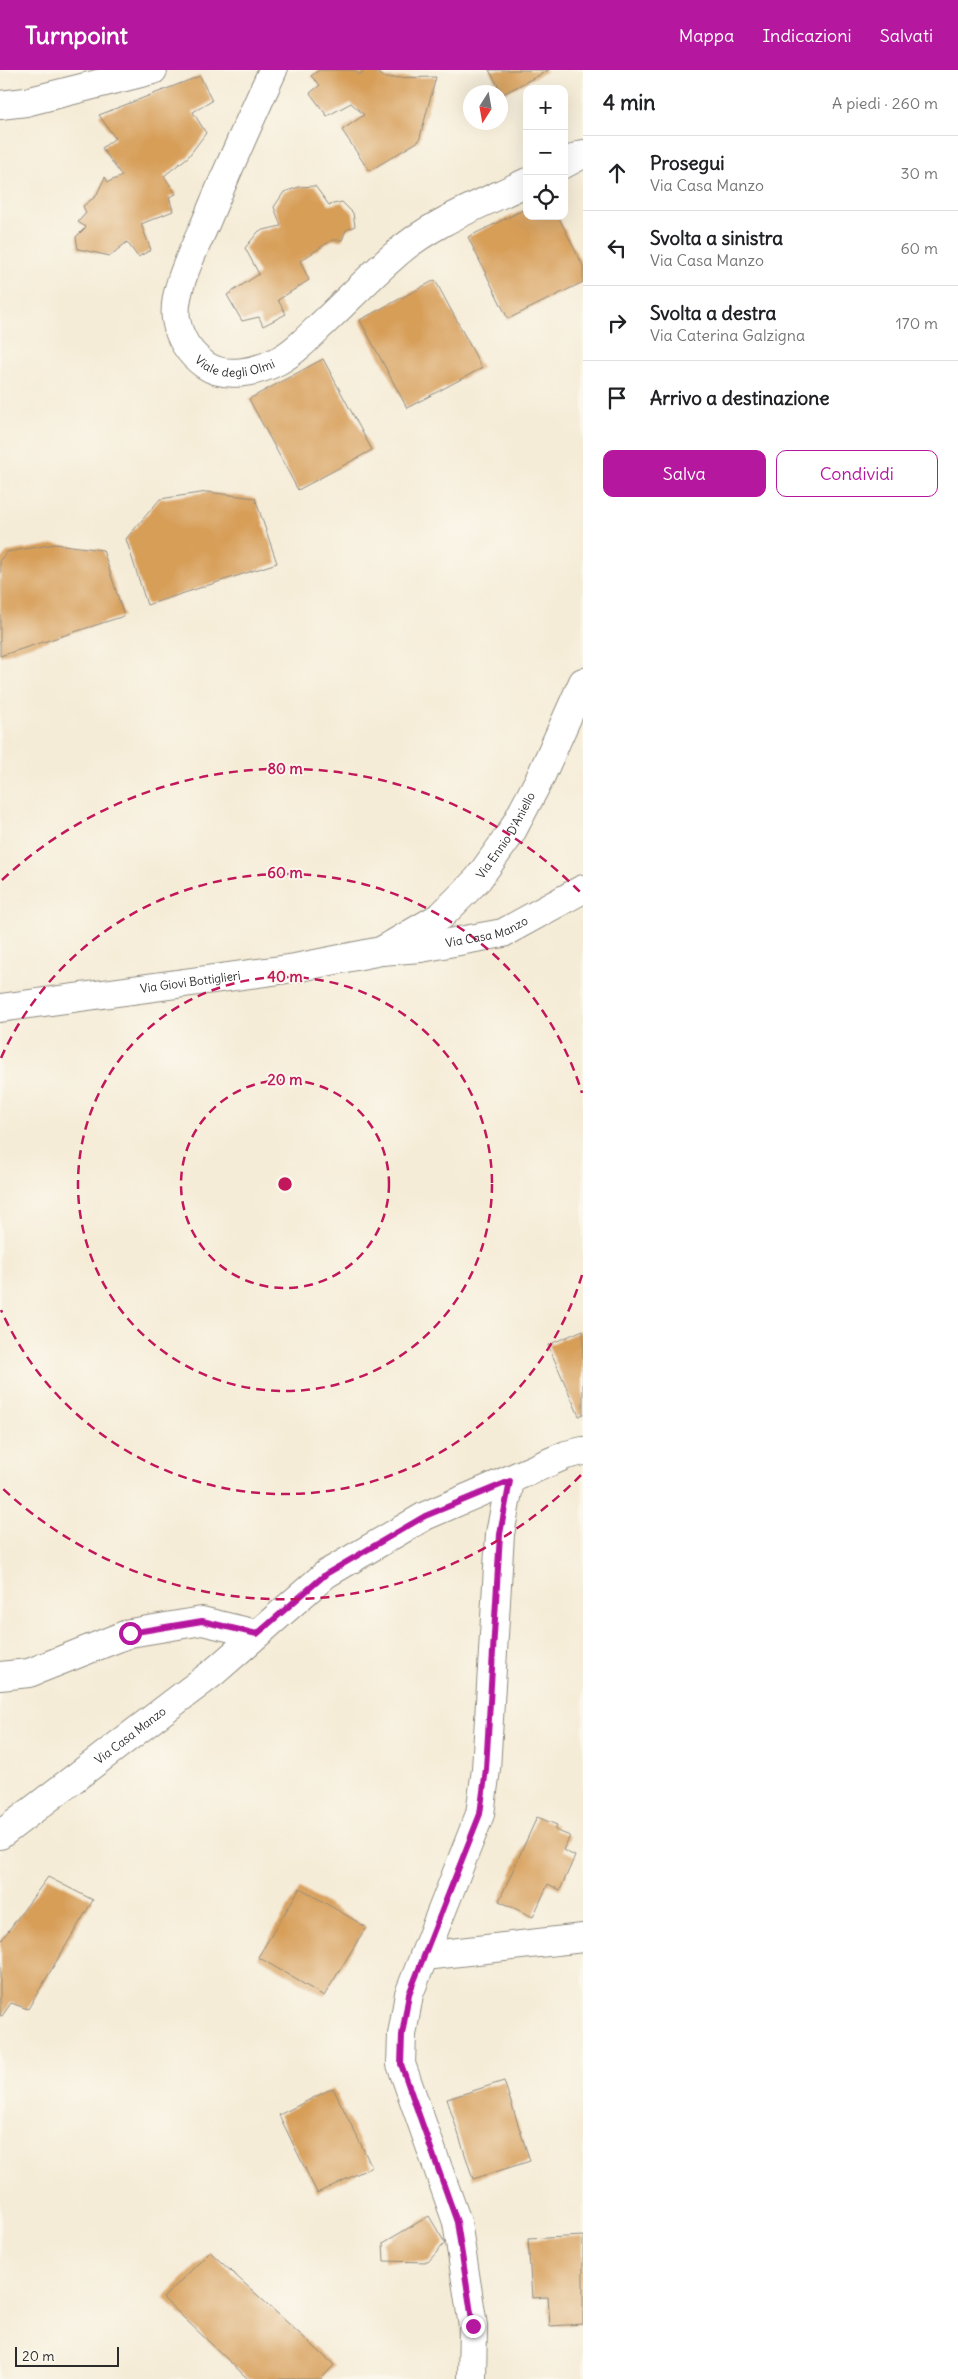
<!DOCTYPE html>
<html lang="it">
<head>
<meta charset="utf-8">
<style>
	body { margin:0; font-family:Delius,sans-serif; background:#f2f2f2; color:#202124 }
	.controls { position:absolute; right:15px; top:15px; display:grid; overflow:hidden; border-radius:10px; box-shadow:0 5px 20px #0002 }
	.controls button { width:45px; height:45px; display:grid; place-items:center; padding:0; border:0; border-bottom:1px solid #e0e0e0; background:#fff; color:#202124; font:25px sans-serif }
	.compass { position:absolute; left:463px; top:15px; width:45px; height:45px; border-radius:50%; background:#fff; box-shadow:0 5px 20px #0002; rotate:191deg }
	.scale { position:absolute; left:15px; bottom:12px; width:104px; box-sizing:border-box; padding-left:5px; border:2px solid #2b2b2b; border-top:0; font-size:14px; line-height:18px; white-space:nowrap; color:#2b2b2b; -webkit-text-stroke:4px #fbf7ec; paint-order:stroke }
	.stop { position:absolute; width:15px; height:15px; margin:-11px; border:4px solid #b5179e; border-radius:50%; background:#fff }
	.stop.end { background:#b5179e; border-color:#fff; box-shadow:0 1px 5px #0008 }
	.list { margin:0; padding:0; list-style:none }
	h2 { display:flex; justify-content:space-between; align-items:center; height:65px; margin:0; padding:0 20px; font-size:21px }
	h2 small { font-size:16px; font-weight:400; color:#757577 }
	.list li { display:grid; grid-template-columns:32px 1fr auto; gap:15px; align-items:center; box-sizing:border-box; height:75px; padding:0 20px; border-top:1px solid #e0e0e0 }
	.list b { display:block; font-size:19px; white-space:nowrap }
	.list p { margin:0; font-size:16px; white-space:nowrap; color:#757577 }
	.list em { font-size:16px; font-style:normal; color:#757577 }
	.actions { display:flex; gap:10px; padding:15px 20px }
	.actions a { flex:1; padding:11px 0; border:1px solid #b5179e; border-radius:10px; text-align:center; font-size:18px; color:#b5179e }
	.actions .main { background:#b5179e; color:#fff }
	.icon { flex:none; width:28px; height:28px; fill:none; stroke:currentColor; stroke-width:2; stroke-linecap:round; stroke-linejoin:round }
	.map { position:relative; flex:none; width:583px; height:2309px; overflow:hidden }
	header { display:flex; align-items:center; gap:30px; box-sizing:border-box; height:70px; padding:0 25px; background:#b5179e; color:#fff }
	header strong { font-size:24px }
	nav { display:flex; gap:28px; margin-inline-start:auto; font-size:18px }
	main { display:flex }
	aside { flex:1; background:#fff }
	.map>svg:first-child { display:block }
</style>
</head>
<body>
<header>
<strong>Turnpoint</strong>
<nav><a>Mappa</a><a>Indicazioni</a><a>Salvati</a></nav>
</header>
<main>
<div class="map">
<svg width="583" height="2309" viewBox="0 0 583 2309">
	<rect width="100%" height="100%" fill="#fbf7ec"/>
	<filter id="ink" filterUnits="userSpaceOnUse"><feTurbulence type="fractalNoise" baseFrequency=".02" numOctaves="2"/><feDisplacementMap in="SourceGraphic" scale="10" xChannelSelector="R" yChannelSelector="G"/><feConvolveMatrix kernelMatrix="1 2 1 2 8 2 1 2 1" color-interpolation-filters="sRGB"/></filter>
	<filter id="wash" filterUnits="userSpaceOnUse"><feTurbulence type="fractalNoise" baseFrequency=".0096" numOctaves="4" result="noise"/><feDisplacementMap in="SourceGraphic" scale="20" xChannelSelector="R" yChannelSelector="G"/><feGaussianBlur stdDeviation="1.12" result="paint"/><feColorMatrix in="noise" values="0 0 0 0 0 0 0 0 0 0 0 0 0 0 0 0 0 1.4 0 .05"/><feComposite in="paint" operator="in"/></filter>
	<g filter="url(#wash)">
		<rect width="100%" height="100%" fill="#f5ecd7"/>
		<g id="blocks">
			<!-- building -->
			<path fill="#d79e59" d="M319,0h37l3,5 6,-5h8l13,8 50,-1 -17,64 -50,30 -27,-41 22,-15 -13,-12 -24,13 -17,-23 10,-8 -9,-9z
				M489,0h60l-46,24z
				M200,6l12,25 -19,11 13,21 -18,24 -24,19 12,18 -7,3 4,14 -32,13 10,26 -13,7 -11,-15 -17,14 -32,-7 -2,-12 10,-10 -8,-5 8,-9 -3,-7 13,-10 9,-19 3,5 14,-6 -20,-28 13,-10 -16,-23z
				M315,116l14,19 13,-3 11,11 2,13 -9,4 -4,10h-10l-32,21 9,19 -31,20 8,14 -23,12 -4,-9 -17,4 -15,-26 32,-21 -14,-26 14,-17 22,-5 -7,-19 10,-15 15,-5z
				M527,138v8h31l25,50v16l-75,37 -40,-82z
				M435,210l47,88 -75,40 -47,-88z
				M323,289l49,91 -74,40 -49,-91z
				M207,422l48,6 22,65 -130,42 -21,-66 34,-40z
				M55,474l48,6 21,66 -124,40v-96l7,-8z
				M583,1260v84l-4,2 -31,-71z
				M537,1747l20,8 -2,5 15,6 -7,14 12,6 -15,34 -12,-6 -15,33 -34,-16z
				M48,1807l45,23 -65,109 -17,-6 -9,13 -2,-1v-73z
				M300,1818l66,39 -42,69 -66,-39z
				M504,2011l26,80 -57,18 -26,-80z
				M333,2018l39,79 -55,26 -38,-78z
				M429,2146l16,27 -17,19 -44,-1 -1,-18z
				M583,2166v88l-33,2 -2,-29 -16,1 -4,-59z
				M210,2182l124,113 -13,14h-73l-85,-81z"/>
		</g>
	</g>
	<g filter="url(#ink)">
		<use href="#blocks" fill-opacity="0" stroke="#908c81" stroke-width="1"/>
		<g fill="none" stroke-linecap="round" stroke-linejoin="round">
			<!-- minor casing -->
			<g stroke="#908c81" stroke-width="30">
				<g id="minor">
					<path id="s1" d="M273,0c-23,50 -46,101 -67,152 -11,26 -34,68 -30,97 3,19 14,35 29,46 20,14 52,7 73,-4 15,-8 28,-21 40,-33 26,-24 50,-50 77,-73 35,-32 89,-52 132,-73"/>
					<path d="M0,35l26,-3 127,-32"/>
					<path d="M564,94l19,-10"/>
					<path id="s2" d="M381,881l40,-3 82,-15 80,-44"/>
					<path d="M0,1606l29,-3 101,-40 72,-12 55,13"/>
					<path id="s3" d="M0,1765l214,-163 112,-98 99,-58 141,-61 17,-4"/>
					<path d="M424,1886l159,-18"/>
					<path d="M472,2309l1,-53 -16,-104 -56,-158 1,-29 7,-41 71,-180 6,-45 14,-235 10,-53"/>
				</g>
			</g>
			<!-- tertiary casing -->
			<g stroke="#908c81" stroke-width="30">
				<g id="tertiary">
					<path id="s4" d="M0,938l295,-40 86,-17 60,-35 37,-37 33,-46 29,-55 43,-96"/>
				</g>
			</g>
			<!-- minor -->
			<use href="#minor" stroke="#fff" stroke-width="28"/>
			<!-- tertiary -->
			<use href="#tertiary" stroke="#fff" stroke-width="28"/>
		</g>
	</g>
	<g fill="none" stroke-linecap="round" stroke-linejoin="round" filter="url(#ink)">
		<!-- route -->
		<path stroke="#b5179e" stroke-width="6" d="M130,1563l72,-12 55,13 69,-60 99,-58 85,-35 -10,53 -14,235 -6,45 -71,180 -7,41 -1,29 56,158 16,104"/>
	</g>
	<!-- distance rings -->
	<g fill="none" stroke="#c2185b" stroke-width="2.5" stroke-dasharray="9 6">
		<circle cx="285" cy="1114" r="104"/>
		<circle cx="285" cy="1114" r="207"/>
		<path d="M582 1205A311 311 0 0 1 1 1240M1 988A311 311 0 0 1 582 1023"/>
		<path d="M581 1405A415 415 0 0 1 2 1418M2 810A415 415 0 0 1 581 823"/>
	</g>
	<g text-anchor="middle" stroke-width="4" stroke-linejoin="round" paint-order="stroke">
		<!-- street labels -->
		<g font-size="12" fill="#2b2b2b" stroke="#fbf7ec">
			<text dy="4" stroke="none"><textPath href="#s1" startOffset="355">Viale degli Olmi</textPath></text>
			<text dy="4" stroke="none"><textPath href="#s4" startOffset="559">Via Ennio D'Aniello</textPath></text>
			<text dy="4" stroke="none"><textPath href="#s2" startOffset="108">Via Casa Manzo</textPath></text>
			<text dy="4" stroke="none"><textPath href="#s4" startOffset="192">Via Giovi Bottiglieri</textPath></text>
			<text dy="4" stroke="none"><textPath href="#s3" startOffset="164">Via Casa Manzo</textPath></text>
		</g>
	</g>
	<circle cx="285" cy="1114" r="8" fill="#c2185b" stroke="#fbf7ec" stroke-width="2.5"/>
	<g font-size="15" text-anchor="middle" font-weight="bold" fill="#c2185b" stroke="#fbf7ec" stroke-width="4" stroke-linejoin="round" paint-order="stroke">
		<text x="285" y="704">80 m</text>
		<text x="285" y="808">60 m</text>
		<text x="285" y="912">40 m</text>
		<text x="285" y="1015">20 m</text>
	</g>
</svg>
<div class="controls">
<button>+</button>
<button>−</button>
<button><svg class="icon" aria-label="locate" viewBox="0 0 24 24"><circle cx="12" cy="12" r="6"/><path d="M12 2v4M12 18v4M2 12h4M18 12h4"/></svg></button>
</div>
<svg class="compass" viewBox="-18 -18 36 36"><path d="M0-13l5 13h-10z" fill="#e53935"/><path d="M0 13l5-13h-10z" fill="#757577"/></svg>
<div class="scale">20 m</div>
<div class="stop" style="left:130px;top:1563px"></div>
<div class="stop end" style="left:473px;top:2256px"></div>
</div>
<aside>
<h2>4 min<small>A piedi · 260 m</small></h2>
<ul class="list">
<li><svg class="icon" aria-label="ahead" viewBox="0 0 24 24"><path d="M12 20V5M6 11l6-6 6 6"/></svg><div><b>Prosegui</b><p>Via Casa Manzo</p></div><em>30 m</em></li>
<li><svg class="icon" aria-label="left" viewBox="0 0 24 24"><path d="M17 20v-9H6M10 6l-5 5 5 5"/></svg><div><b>Svolta a sinistra</b><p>Via Casa Manzo</p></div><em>60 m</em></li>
<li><svg class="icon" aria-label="right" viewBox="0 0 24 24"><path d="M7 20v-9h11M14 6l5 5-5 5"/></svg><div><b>Svolta a destra</b><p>Via Caterina Galzigna</p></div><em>170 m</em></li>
<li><svg class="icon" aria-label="arrive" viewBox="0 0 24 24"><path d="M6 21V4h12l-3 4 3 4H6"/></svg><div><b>Arrivo a destinazione</b></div></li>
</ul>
<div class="actions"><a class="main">Salva</a><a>Condividi</a></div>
</aside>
</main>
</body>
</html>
